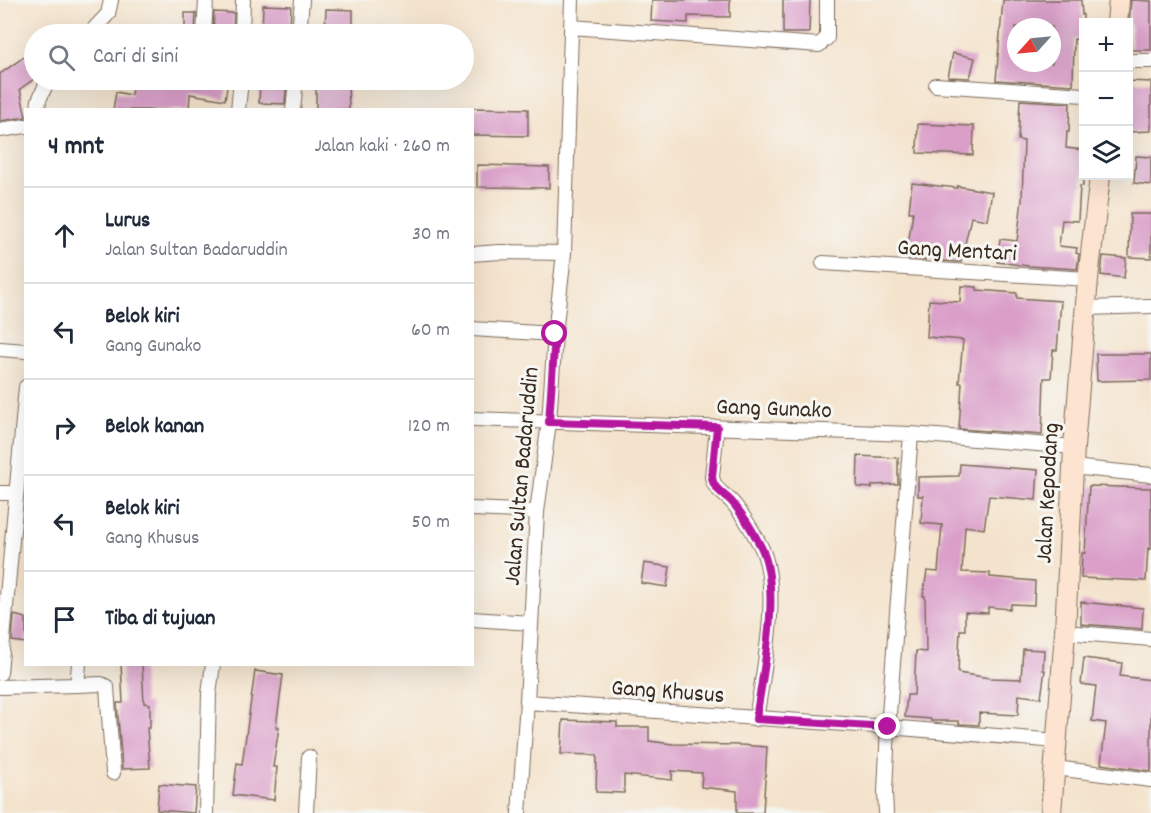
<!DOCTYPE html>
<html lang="id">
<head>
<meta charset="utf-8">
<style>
	body { margin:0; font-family:Dekko,sans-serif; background:#f2f2f3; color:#1f2937 }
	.controls { position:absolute; right:18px; top:18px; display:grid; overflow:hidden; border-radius:0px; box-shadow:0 6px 24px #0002 }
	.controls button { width:54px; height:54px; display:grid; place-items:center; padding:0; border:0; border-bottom:2px solid #e0e1e3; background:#fff; color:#1f2937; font:30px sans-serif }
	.compass { position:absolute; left:1007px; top:18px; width:54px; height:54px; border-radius:50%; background:#fff; box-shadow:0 6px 24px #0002; rotate:243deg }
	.stop { position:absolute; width:18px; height:18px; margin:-14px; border:4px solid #b5179e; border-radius:50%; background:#fff }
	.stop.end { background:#b5179e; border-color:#fff; box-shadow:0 2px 6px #0008 }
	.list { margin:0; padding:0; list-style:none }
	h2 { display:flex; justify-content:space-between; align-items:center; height:78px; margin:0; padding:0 24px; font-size:26px }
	h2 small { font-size:20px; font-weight:400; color:#747a83 }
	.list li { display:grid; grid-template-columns:39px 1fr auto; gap:18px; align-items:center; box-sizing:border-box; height:96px; padding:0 24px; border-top:2px solid #e0e1e3 }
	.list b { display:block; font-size:22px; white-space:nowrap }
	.list p { margin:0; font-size:20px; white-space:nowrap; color:#747a83 }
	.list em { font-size:20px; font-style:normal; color:#747a83 }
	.icon { flex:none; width:33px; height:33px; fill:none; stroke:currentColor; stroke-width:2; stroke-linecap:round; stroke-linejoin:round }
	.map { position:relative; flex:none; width:1151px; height:813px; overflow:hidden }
	.search { position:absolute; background:#fff; box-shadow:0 6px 24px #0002; left:24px; top:24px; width:450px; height:66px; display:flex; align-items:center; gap:15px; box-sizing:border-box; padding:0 21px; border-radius:33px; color:#747a83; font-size:22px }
	.panel { position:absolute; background:#fff; box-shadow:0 6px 24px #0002; left:24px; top:108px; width:450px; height:558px; border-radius:0px }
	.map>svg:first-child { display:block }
</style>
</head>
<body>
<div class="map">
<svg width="1151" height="813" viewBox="0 0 1151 813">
	<rect width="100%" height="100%" fill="#f6f6f2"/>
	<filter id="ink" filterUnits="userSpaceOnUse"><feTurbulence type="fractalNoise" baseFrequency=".0167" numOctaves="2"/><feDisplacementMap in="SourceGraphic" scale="12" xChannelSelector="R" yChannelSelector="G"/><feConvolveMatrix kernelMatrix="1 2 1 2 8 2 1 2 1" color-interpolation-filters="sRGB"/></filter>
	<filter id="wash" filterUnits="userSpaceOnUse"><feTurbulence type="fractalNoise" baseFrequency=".008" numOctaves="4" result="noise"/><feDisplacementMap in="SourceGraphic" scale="24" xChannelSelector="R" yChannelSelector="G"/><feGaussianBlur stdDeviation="1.35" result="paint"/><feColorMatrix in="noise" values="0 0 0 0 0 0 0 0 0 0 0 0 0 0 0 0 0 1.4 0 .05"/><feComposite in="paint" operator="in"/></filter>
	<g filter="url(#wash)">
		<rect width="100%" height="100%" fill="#f4e3cc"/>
		<g id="blocks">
			<!-- building -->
			<path fill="#da9ec9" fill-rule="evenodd" d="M652,0h78v17l-42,-1v7l-37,-2z
				M783,0h27l-1,33h-26z
				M1003,0h78l1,15h1v25l-9,-1 -1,46 -77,-5zM1016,27h36v36h-36z
				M1131,0l20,1v49h-20v-25l-2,-1z
				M263,5l28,1 -1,26 -28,-1z
				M326,9l27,1v20h-28z
				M214,12l20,1 -1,21h-20z
				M185,13h11l-1,21h-10z
				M34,50v29l-14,10 6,28 -26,4v-47z
				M953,53l22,5 -5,20 -22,-1z
				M133,80h95l-3,20 -35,-6 -1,16h-76l3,-18 15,3z
				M260,80h27l-2,24 -26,-1z
				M1128,81l23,1v49l-23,1z
				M316,82h32l1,27 -33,1z
				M1020,100l50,3 -1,29h-2l-1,16 17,2 -1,19h1v17h-3l-2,35 -16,-1 -3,26 18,2 -1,5 3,1 -2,15 -48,-3 -32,-4 3,-23 17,2 5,-41 2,-59 -6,-1z
				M472,108l56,1v27l-56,-1z
				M918,124l56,2 -1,29 -56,-2z
				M1136,156l15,1v28l-17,-2z
				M477,165l72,2v21l-72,-1z
				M912,183l45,5v-2l35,6 -5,28 -16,-3 -10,45 -19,-1 -17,-4v3l-19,-2 7,-46h-4z
				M1130,214h21v44l-22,-1z
				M1103,256l23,2 -2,20 -23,-3z
				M961,286l16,1v3l40,3v5l44,3 -4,49h-4l-2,28h-7l-2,57 -83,-6 3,-46h-3l4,-43 -36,-3 2,-37 31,2z
				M1096,354h55v26l-54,1z
				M858,456l40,2v26l-26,1v3l-15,-1z
				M960,464l78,6 -2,30 -47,-4 -5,33 -19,-3 -3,46 28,1v4l45,4 -1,24 -23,-1 -1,5 -22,-2v6l-23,-1v18h-5l-2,43 32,5 31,1 2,-30 21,1 -1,20h2l-4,28 -22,-3 -1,20 -39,-2v12l-20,-1v-3h-28v-2l-26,-2 2,-22h7l2,-44 10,1 -1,-56h-2l4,-25 11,1 4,-47 -21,-2 2,-27h-5v-19l41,-1z
				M1089,486l62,2v61l-3,-1 -2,33 -65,-3 1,-25h3z
				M644,563l26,4 -3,20 -26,-4z
				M1081,602l62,6 -1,21 -61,-5z
				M14,615l12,3v25l-14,-2z
				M1084,658l38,5 -2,13 31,4v91l-50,-7 5,-41 -14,-2 4,-35 -15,-2z
				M121,664h21l2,39 6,1v24h-3l3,40 -28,1 -5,-66h6z
				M255,671l28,4 -7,52h3l-6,40h4l-3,33 -41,-5 4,-32 5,1z
				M563,720l54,2v5h32v14l24,3 68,1 26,2 -4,66h-26v-22l-36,-4 1,-14 -30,-2v9l-48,-5v18l-28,-1 1,-37 -36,-1z
				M159,784l37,3 -2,26 -37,-3z"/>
		</g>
	</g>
	<g filter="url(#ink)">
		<use href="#blocks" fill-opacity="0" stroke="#7c6b5b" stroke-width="1.5"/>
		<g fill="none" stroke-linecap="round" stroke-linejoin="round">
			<!-- street casing -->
			<g stroke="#7c6b5b" stroke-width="16">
				<path id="street" d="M571,27l248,18 8,-7v-38
					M89,34l19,-20 3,-14
					M204,34l2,-34
					M242,34l1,-34
					M299,34l3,-34
					M1128,61h23
					M936,85l148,10
					M38,110l1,-10 9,-20
					M238,110l3,-30
					M293,110l3,-30
					M0,130l26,-4
					M472,254l27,-2 65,1
					M823,263l265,16
					M1086,308l65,-2
					M472,329l83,5
					M0,349l26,2
					M472,419l439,15 163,13
					M717,427l-5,50c2,12 11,16 19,24 4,4 8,10 11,14 7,9 12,19 17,28 24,41 4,129 -3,176
					M1072,467l79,8
					M0,493h16
					M472,509l65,3
					M472,619l59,4
					M1065,632l86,7
					M0,673l26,-286
					M77,685l24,-1 6,3 6,86
					M0,687l77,-2 2,-21
					M527,702l361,25 169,14
					M1055,768l96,12
					M206,813l3,-119 4,-30
					M306,813l3,-56
					M519,813l8,-111 10,-190 12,-90 6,-88 9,-81 8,-253
					M886,813l-1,-21 3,-65 23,-293"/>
			</g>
			<!-- secondary casing -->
			<g stroke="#7c6b5b" stroke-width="22">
				<path id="secondary" d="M1117,22l2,-22
					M1051,813l14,-181 9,-185 14,-168 12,-103"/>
			</g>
			<!-- street -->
			<use href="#street" stroke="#fff" stroke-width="14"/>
			<!-- secondary -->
			<use href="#secondary" stroke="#fde4d1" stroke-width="20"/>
		</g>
	</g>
	<g fill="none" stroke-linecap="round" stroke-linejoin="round" filter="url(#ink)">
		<!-- route -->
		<path stroke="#b5179e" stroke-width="8" d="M555,334l-6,88 168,5 -5,50c1,12 11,16 19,24 4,4 8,10 11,14 7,9 12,19 17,28 24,41 4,129 -3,176l132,8"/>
	</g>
	<g text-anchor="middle" stroke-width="6" stroke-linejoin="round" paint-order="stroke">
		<!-- street labels -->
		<g font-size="24" fill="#3b2a1e" stroke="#f6f6f2">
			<text transform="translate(957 249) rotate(3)" y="8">Gang Mentari</text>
			<text transform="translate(774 407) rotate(2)" y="8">Gang Gunako</text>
			<text transform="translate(520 476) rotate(-85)" y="8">Jalan Sultan Badaruddin</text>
			<text transform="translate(1046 493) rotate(-87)" y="8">Jalan Kepodang</text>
			<text transform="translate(668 690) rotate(4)" y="8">Gang Khusus</text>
		</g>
	</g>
</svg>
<div class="controls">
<button>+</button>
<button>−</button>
<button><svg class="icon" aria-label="layers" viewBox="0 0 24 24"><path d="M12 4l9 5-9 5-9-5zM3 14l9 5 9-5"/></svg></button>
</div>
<svg class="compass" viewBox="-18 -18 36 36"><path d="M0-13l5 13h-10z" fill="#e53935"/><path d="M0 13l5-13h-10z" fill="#747a83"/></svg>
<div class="stop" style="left:555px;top:334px"></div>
<div class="stop end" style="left:888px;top:727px"></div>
<div class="search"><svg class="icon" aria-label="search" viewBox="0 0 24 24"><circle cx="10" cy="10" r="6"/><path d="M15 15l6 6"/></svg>Cari di sini</div>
<section class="panel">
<h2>4 mnt<small>Jalan kaki · 260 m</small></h2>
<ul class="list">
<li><svg class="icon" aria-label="ahead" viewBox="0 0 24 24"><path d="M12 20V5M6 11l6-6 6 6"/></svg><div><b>Lurus</b><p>Jalan Sultan Badaruddin</p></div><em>30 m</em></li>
<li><svg class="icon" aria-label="left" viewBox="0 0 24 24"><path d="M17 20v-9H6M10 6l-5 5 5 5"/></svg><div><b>Belok kiri</b><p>Gang Gunako</p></div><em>60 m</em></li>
<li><svg class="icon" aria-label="right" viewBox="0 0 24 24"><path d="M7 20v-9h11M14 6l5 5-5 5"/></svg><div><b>Belok kanan</b></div><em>120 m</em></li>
<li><svg class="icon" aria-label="left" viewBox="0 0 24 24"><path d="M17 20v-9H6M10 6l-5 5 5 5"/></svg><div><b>Belok kiri</b><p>Gang Khusus</p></div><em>50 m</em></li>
<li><svg class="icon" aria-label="arrive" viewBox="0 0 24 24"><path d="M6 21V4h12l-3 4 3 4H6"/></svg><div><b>Tiba di tujuan</b></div></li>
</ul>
</section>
</div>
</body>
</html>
